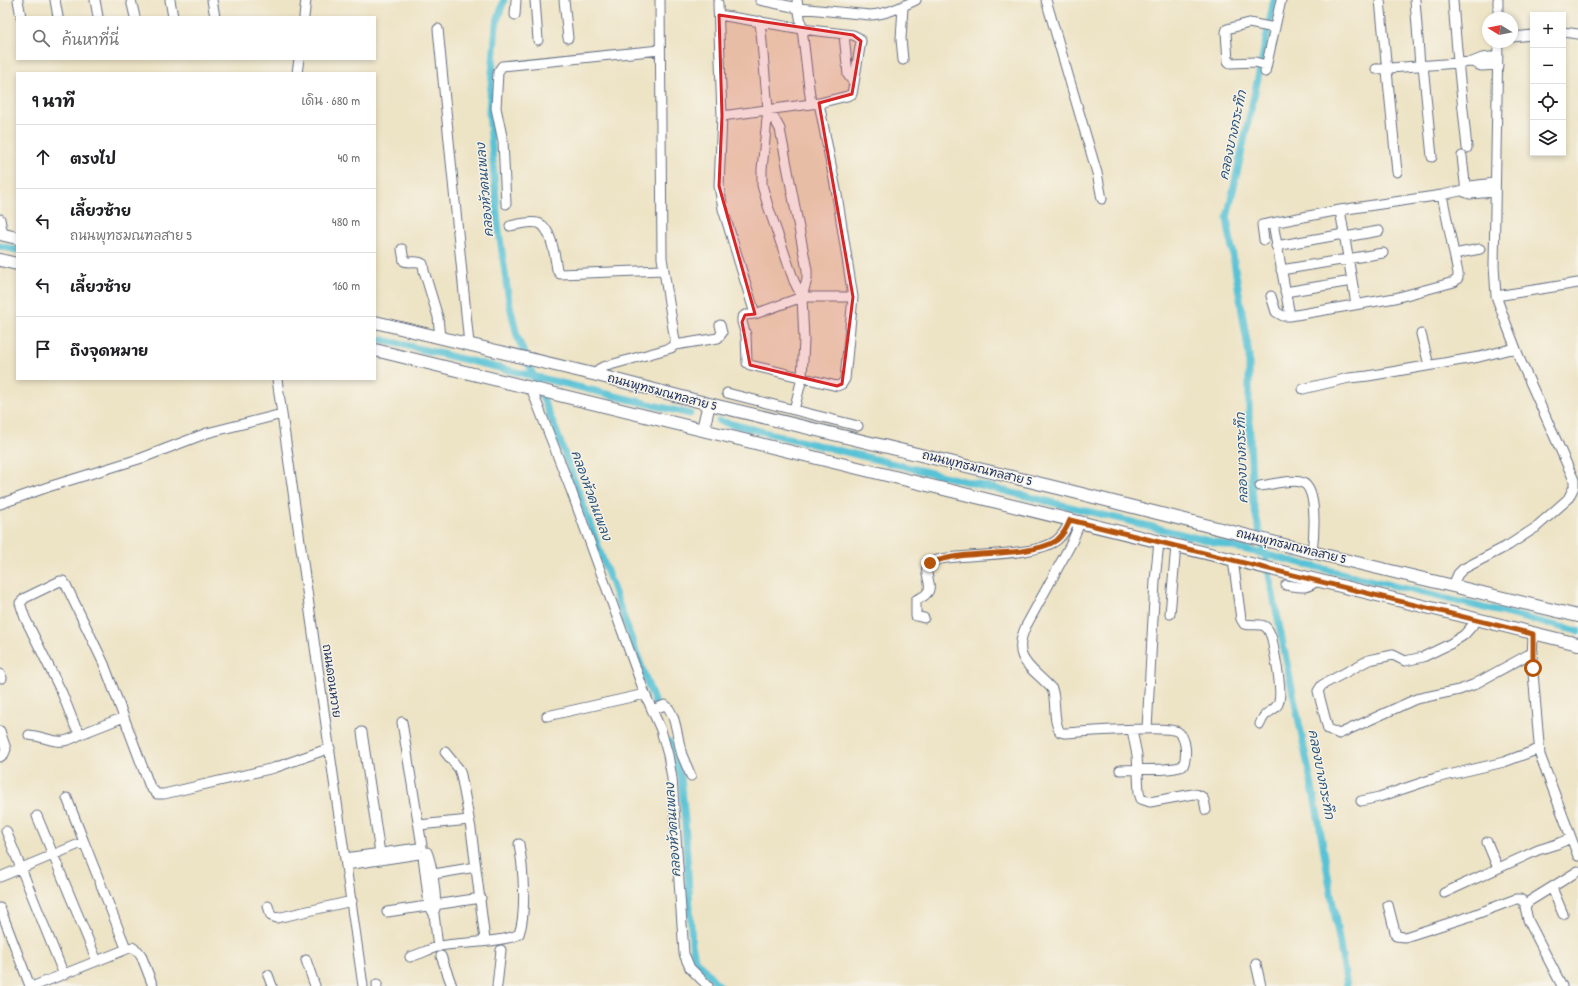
<!DOCTYPE html>
<html lang="th">
<head>
<meta charset="utf-8">
<style>
	body { margin:0; font-family:"Patrick Hand","Playpen Sans Thai",sans-serif; background:#f6f6f6; color:#202124 }
	.controls { position:absolute; right:12px; top:12px; display:grid; overflow:hidden; border-radius:0px; box-shadow:0 2px 6px #0003 }
	.controls button { width:36px; height:36px; display:grid; place-items:center; padding:0; border:0; border-bottom:1px solid #e0e0e0; background:#fff; color:#202124; font:20px sans-serif }
	.compass { position:absolute; left:1482px; top:12px; width:36px; height:36px; border-radius:50%; background:#fff; box-shadow:0 2px 6px #0003; rotate:280deg }
	.stop { position:absolute; width:12px; height:12px; margin:-9px; border:3px solid #b45309; border-radius:50%; background:#fff }
	.stop.end { background:#b45309; border-color:#fff; box-shadow:0 1px 4px #0008 }
	.list { margin:0; padding:0; list-style:none }
	h2 { display:flex; justify-content:space-between; align-items:center; height:52px; margin:0; padding:0 16px; font-size:17px }
	h2 small { font-size:13px; font-weight:400; color:#757577 }
	.list li { display:grid; grid-template-columns:26px 1fr auto; gap:12px; align-items:center; box-sizing:border-box; height:64px; padding:0 16px; border-top:1px solid #e0e0e0 }
	.list b { display:block; font-size:15px; white-space:nowrap }
	.list p { margin:0; font-size:13px; white-space:nowrap; color:#757577 }
	.list em { font-size:13px; font-style:normal; color:#757577 }
	.icon { flex:none; width:22px; height:22px; fill:none; stroke:currentColor; stroke-width:2; stroke-linecap:round; stroke-linejoin:round }
	.map { position:relative; flex:none; width:1578px; height:986px; overflow:hidden }
	.search { position:absolute; background:#fff; box-shadow:0 2px 6px #0003; left:16px; top:16px; width:360px; height:44px; display:flex; align-items:center; gap:10px; box-sizing:border-box; padding:0 14px; border-radius:0px; color:#757577; font-size:15px }
	.panel { position:absolute; background:#fff; box-shadow:0 2px 6px #0003; left:16px; top:72px; width:360px; height:308px; border-radius:0px }
	.map>svg:first-child { display:block }
</style>
</head>
<body>
<div class="map">
<svg width="1578" height="986" viewBox="0 0 1578 986">
	<rect width="100%" height="100%" fill="#f7f3e8"/>
	<filter id="ink" filterUnits="userSpaceOnUse"><feTurbulence type="fractalNoise" baseFrequency=".025" numOctaves="2"/><feDisplacementMap in="SourceGraphic" scale="8" xChannelSelector="R" yChannelSelector="G"/><feConvolveMatrix kernelMatrix="1 2 1 2 8 2 1 2 1" color-interpolation-filters="sRGB"/></filter>
	<filter id="wash" filterUnits="userSpaceOnUse"><feTurbulence type="fractalNoise" baseFrequency=".012" numOctaves="4" result="noise"/><feDisplacementMap in="SourceGraphic" scale="16" xChannelSelector="R" yChannelSelector="G"/><feGaussianBlur stdDeviation="0.9" result="paint"/><feColorMatrix in="noise" values="0 0 0 0 0 0 0 0 0 0 0 0 0 0 0 0 0 1.4 0 .05"/><feComposite in="paint" operator="in"/></filter>
	<g filter="url(#wash)">
		<rect width="100%" height="100%" fill="#ede3c5"/>
		<g fill="none" stroke-linecap="round" stroke-linejoin="round">
			<!-- canal -->
			<path stroke="#59c2d6" stroke-width="7" d="M504,0l-8,25 -7,86 9,113 11,77 8,35 39,94 102,282
				M1274,0l-13,64 -34,154 22,137v60l4,87 13,58 51,251 30,175
				M0,246l17,4
				M375,338l315,76
				M719,421l859,210
				M669,742l12,35 4,44 7,123 3,15 24,27"/>
		</g>
	</g>
	<g filter="url(#ink)">
		<g fill="none" stroke-linecap="round" stroke-linejoin="round">
			<!-- minor casing -->
			<g stroke="#646e82" stroke-width="11">
				<path id="minor" d="M18,0l3,17
					M55,0l3,17
					M95,0l3,17
					M131,0l4,17
					M170,0l3,17
					M212,0l3,17
					M535,0l3,40
					M564,0l4,38
					M760,0l38,8 72,7c17,-1 31,-8 46,-15
					M1046,0l51,173 5,26
					M1380,0l17,172
					M1415,0l5,66
					M1453,0c3,49 9,98 14,148
					M1498,0v18
					M718,3l4,113 -3,70 4,23 32,105
					M903,7l-2,32 2,21
					M515,15l1,-15
					M719,15l83,14 51,6 6,3 2,3 -9,53 -5,2 -28,7
					M304,17l2,-17
					M760,21l8,88 -6,60v16l6,21 26,75 8,16
					M438,29l31,315
					M1563,32l15,2
					M844,34l4,41 6,8
					M1512,37l21,-2
					M1472,62l9,4 17,-1
					M1266,65l-11,-3 -25,1 -2,-2 -2,-29 1,-3 22,-6 26,5
					M1423,65l9,92
					M1376,69l96,-7 10,-4 16,-2
					M1265,72l16,-72
					M297,73l2,-14
					M811,104l8,-1 18,92 16,102 -8,82 -3,5 -5,2 -87,-21 -3,-2 -1,-28 -4,-13v-4l3,-3 10,-1 47,-17h51
					M768,109l6,9 6,11 27,141v9l-5,18 2,43 -2,38 -8,32
					M722,116l89,-12 -9,-75 -5,-29
					M1462,156l4,36
					M1462,191l8,3 25,-2
					M506,204l-3,-63 -7,-33 2,-36 4,-6 158,-16
					M1340,210l16,94
					M0,219l3,16
					M1273,223l17,93 105,-18 59,-16 4,-4v-5l-16,-78
					M510,226c9,-2 19,-5 28,-3 14,4 17,35 19,47l3,4 103,-4
					M1345,237l34,-6
					M1264,240l-2,-15 78,-15 102,-15 18,-4 10,-5 25,-3
					M1276,246l68,-12
					M402,249l2,12c6,3 12,-2 19,3l1,7 14,46 2,21
					M1454,254l26,-5
					M1281,270l102,-17
					M1285,292l67,-11
					M1271,296l5,16 7,4h7
					M1496,296l82,-13
					M1421,334l8,31
					M675,345l43,-7 4,-5 -2,-8
					M597,375l2,-6 4,-2 68,-19 4,-3v-4l-13,-83 -2,-258
					M277,379l86,607
					M531,388l40,102 74,204 16,36 7,25 4,23 12,176 6,14 18,18
					M1303,389l46,-11 19,-2 111,-19 36,-9
					M727,393l131,33
					M1260,486c10,-1 34,-8 43,-3 15,7 11,54 9,69
					M0,504l48,-17 94,-29 65,-25 75,-19
					M1080,522l-8,20 -46,84c-16,34 6,41 26,63 5,13 0,31 8,43l4,1c17,-1 105,-8 114,-1 9,6 9,25 5,34 -17,6 -45,2 -63,4
					M1233,560l8,59 3,5c16,3 22,-5 28,15 2,14 12,53 6,65 -5,9 -13,6 -18,20
					M1286,585c14,2 19,5 31,-4
					M1453,585l5,-11 5,-5 46,-24 26,-17 33,-29 6,-12v-7l-53,-118 -17,-44 -8,-22 -2,-30 4,-224
					M1170,614l6,-68
					M924,618l-8,-2v-16c3,-2 8,-3 10,-6 10,-8 -6,-24 4,-31 8,-5 19,-5 27,-6 26,-3 81,-2 100,-17 7,-6 10,-12 13,-20
					M1476,619l-4,7 -8,9 -14,9 -27,13 -18,4 -12,-6 -24,5 -47,25 -4,6 10,38 11,5 77,-35 43,-9 14,-5 60,-33
					M1533,634l-1,27 8,94 38,101
					M0,674l2,4
					M652,710l13,-5c11,6 13,38 17,50 3,7 6,14 9,21
					M547,716l98,-22
					M124,717l-43,17 -6,-8 -13,-33 -37,-75 -5,-15 5,-5 35,-17h3l3,4 38,79 46,123 7,7h7l110,-26 56,-20
					M402,722l20,124
					M1147,729l8,-148 4,-39
					M1132,730l5,25 2,38 2,6 9,3 43,-8c12,1 11,6 13,16
					M0,731l6,18 -2,5 -4,3
					M362,732l19,128
					M29,735c25,3 28,13 52,-1
					M445,752l14,17 2,6 10,54 14,111
					M1361,801l18,-4 57,-19 68,-16 35,-13
					M37,816l60,145
					M419,825l50,-5
					M6,831l58,144
					M84,842l42,106
					M1487,842l11,26
					M427,852c5,12 10,45 8,57
					M423,856l6,49 5,9 4,33
					M345,858l73,-10
					M346,865l73,-11
					M428,875l48,-8
					M0,877l84,-35 -17,-44
					M1552,888l11,26
					M1444,893l94,-43 19,-6 14,-6
					M1388,905l7,27 1,4 9,1 66,-21 45,-17h4l6,5
					M268,906l3,10 6,2 75,-17
					M0,908l30,78
					M387,912l94,-14
					M441,956l11,30
					M410,957c10,-3 20,-8 30,-11 20,-4 63,-3 79,-12 8,-22 4,-67 0,-90
					M306,960l9,26
					M1256,964l5,22
					M268,975l4,11
					M377,984v2
					M34,986l98,-39 6,4 3,4 12,31
					M497,986l4,-36
					M1562,986l-34,-66 -3,-13 3,-5 50,-31"/>
			</g>
			<!-- major casing -->
			<g stroke="#646e82" stroke-width="14">
				<path id="major" d="M0,234l17,4
					M0,260l17,4
					M375,322l222,53 112,29 349,84 266,67 254,61
					M375,350l1203,294
					M703,429l6,-25"/>
			</g>
			<!-- minor -->
			<use href="#minor" stroke="#fff" stroke-width="9"/>
			<!-- major -->
			<use href="#major" stroke="#fff" stroke-width="12"/>
		</g>
	</g>
	<g fill="none" stroke-linecap="round" stroke-linejoin="round" filter="url(#ink)">
		<!-- route -->
		<path stroke="#b45309" stroke-width="5" d="M930,563c28,-11 62,-8 91,-12 12,-2 26,-4 36,-11 7,-6 10,-12 13,-20l463,114v34"/>
	</g>
	<!-- marked area -->
	<path fill="#d62828" fill-opacity="0.2" stroke="#d62828" stroke-width="3" stroke-linejoin="round" d="M719,15l134,20 8,6 -9,53 -33,9 34,194 -11,87 -5,2 -87,-21 -8,-43 3,-7 10,-1 -36,-128 3,-70z"/>
	<g text-anchor="middle" stroke-width="3" stroke-linejoin="round" paint-order="stroke">
		<!-- street labels -->
		<g font-size="12" fill="#1b2f5e" stroke="#f7f3e8">
			<text transform="translate(662 392) rotate(15)" y="4">ถนนพุทธมณฑลสาย 5</text>
			<text transform="translate(977 468) rotate(14)" y="4">ถนนพุทธมณฑลสาย 5</text>
			<text transform="translate(1291 546) rotate(14)" y="4">ถนนพุทธมณฑลสาย 5</text>
			<text transform="translate(332 681) rotate(82)" y="4">ถนนดอนหวาย</text>
		</g>
		<!-- water labels -->
		<g font-size="13" font-style="italic" fill="#2a547c" stroke="#f7f3e8">
			<text transform="translate(1232 135) rotate(-78)" y="5">คลองบางกระทึก</text>
			<text transform="translate(484 190) rotate(-95)" y="5">คลองหัวคนเพลง</text>
			<text transform="translate(1241 458) rotate(-92)" y="5">คลองบางกระทึก</text>
			<text transform="translate(592 495) rotate(70)" y="5">คลองหัวคนเพลง</text>
			<text transform="translate(1322 774) rotate(79)" y="5">คลองบางกระทึก</text>
			<text transform="translate(672 830) rotate(-94)" y="5">คลองหัวคนเพลง</text>
		</g>
	</g>
</svg>
<div class="controls">
<button>+</button>
<button>−</button>
<button><svg class="icon" aria-label="locate" viewBox="0 0 24 24"><circle cx="12" cy="12" r="6"/><path d="M12 2v4M12 18v4M2 12h4M18 12h4"/></svg></button>
<button><svg class="icon" aria-label="layers" viewBox="0 0 24 24"><path d="M12 4l9 5-9 5-9-5zM3 14l9 5 9-5"/></svg></button>
</div>
<svg class="compass" viewBox="-18 -18 36 36"><path d="M0-13l5 13h-10z" fill="#e53935"/><path d="M0 13l5-13h-10z" fill="#757577"/></svg>
<div class="stop" style="left:1533px;top:668px"></div>
<div class="stop end" style="left:930px;top:563px"></div>
<div class="search"><svg class="icon" aria-label="search" viewBox="0 0 24 24"><circle cx="10" cy="10" r="6"/><path d="M15 15l6 6"/></svg>ค้นหาที่นี่</div>
<section class="panel">
<h2>9 นาที<small>เดิน · 680 m</small></h2>
<ul class="list">
<li><svg class="icon" aria-label="ahead" viewBox="0 0 24 24"><path d="M12 20V5M6 11l6-6 6 6"/></svg><div><b>ตรงไป</b></div><em>40 m</em></li>
<li><svg class="icon" aria-label="left" viewBox="0 0 24 24"><path d="M17 20v-9H6M10 6l-5 5 5 5"/></svg><div><b>เลี้ยวซ้าย</b><p>ถนนพุทธมณฑลสาย 5</p></div><em>480 m</em></li>
<li><svg class="icon" aria-label="left" viewBox="0 0 24 24"><path d="M17 20v-9H6M10 6l-5 5 5 5"/></svg><div><b>เลี้ยวซ้าย</b></div><em>160 m</em></li>
<li><svg class="icon" aria-label="arrive" viewBox="0 0 24 24"><path d="M6 21V4h12l-3 4 3 4H6"/></svg><div><b>ถึงจุดหมาย</b></div></li>
</ul>
</section>
</div>
</body>
</html>
